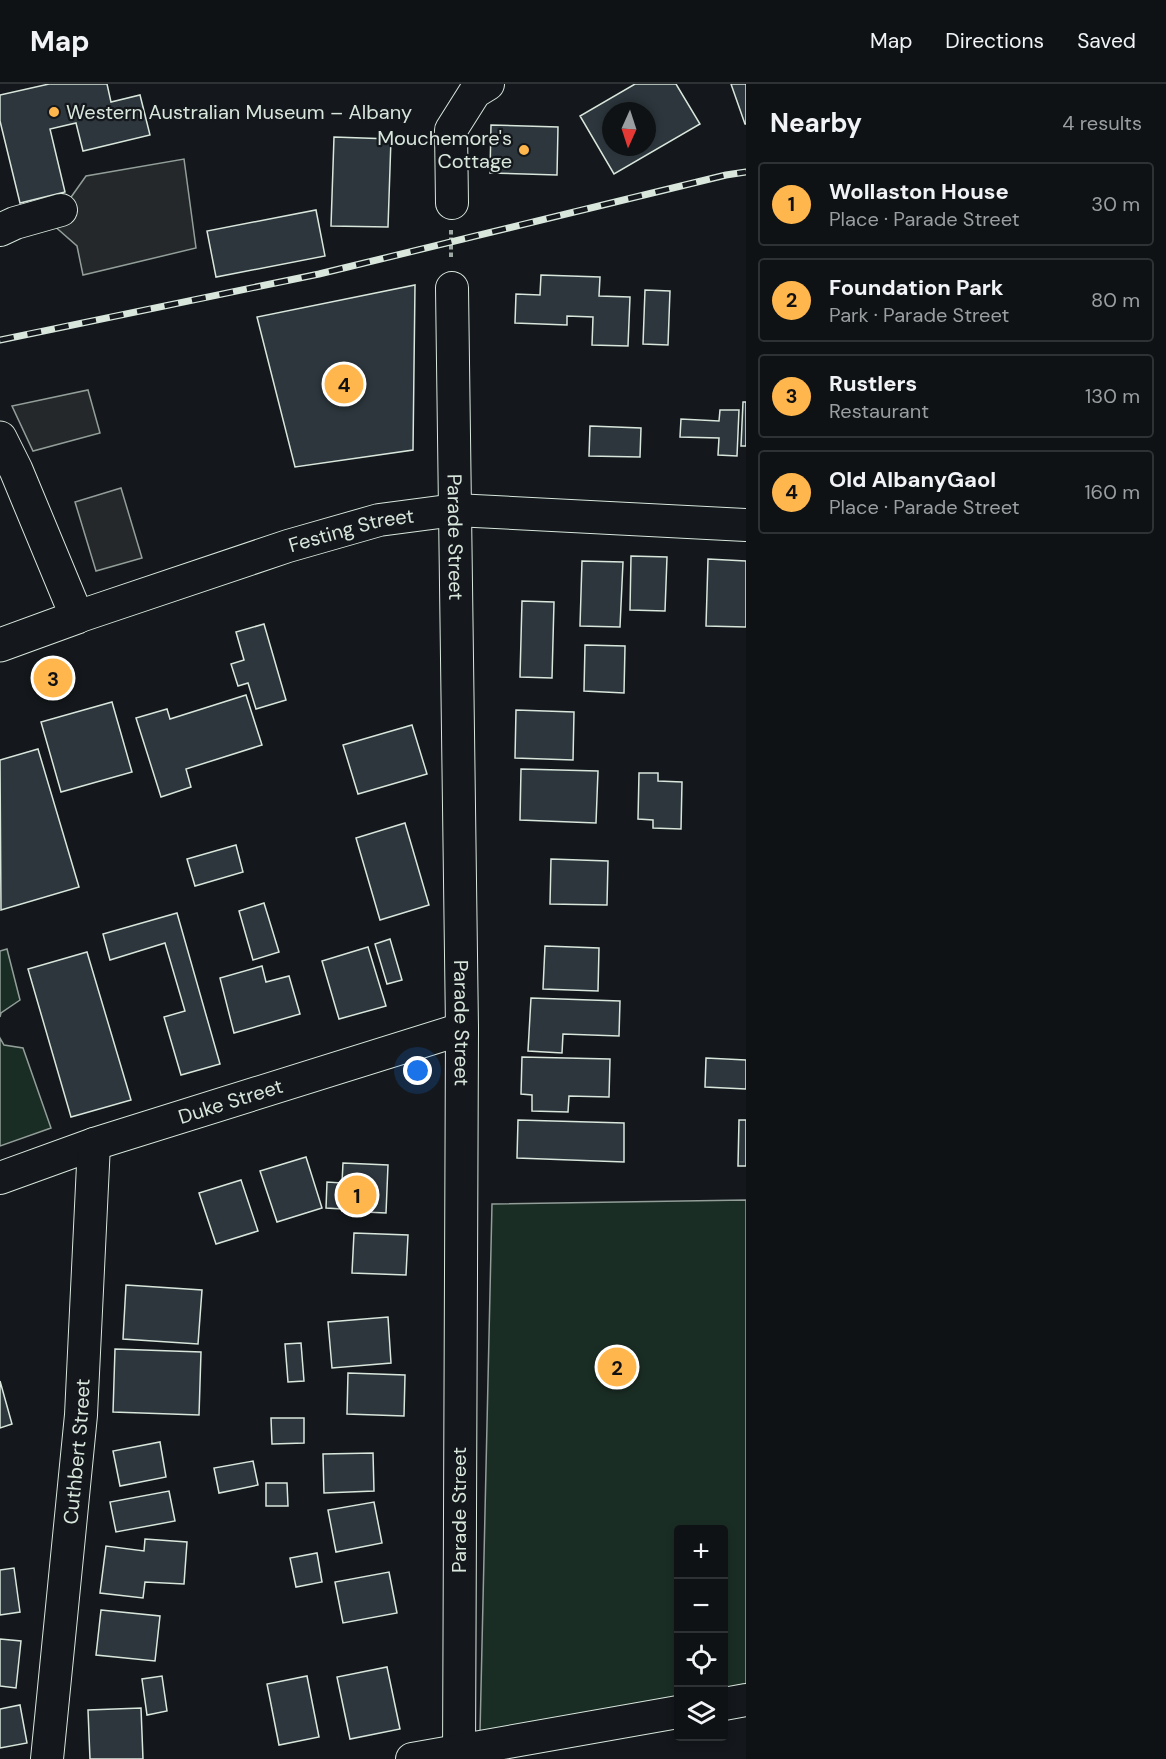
<!DOCTYPE html>
<html lang="en">
<head>
<meta charset="utf-8">
<style>
	body { margin:0; font-family:"DM Sans",sans-serif; background:#1d2022; color:#f1f3f6 }
	.controls { position:absolute; right:18px; bottom:18px; display:grid; overflow:hidden; border-radius:6px; box-shadow:0 3px 9px #0003 }
	.controls button { width:54px; height:54px; display:grid; place-items:center; padding:0; border:0; border-bottom:2px solid #2f3234; background:#0f1215; color:#f1f3f6; font:30px sans-serif }
	.compass { position:absolute; left:602px; top:18px; width:54px; height:54px; border-radius:50%; background:#0f1215; box-shadow:0 3px 9px #0003; rotate:183deg }
	.you { position:absolute; left:418px; top:987px; width:21px; height:21px; margin:-15px; border:4px solid #fff; border-radius:50%; background:#1a73e8; box-shadow:0 0 0 9px #1a73e833 }
	.badge { display:grid; place-items:center; width:39px; height:39px; border-radius:50%; background:#ffb74d; color:#111; font-size:20px; font-weight:700 }
	.pin { position:absolute; translate:-50% -50%; border:3px solid #fff; box-shadow:0 2px 6px #0006 }
	.list { margin:0; padding:0; list-style:none }
	h2 { display:flex; justify-content:space-between; align-items:center; height:78px; margin:0; padding:0 24px; font-size:26px }
	h2 small { font-size:20px; font-weight:400; color:#9b9ea0 }
	.list li { display:grid; grid-template-columns:39px 1fr auto; gap:18px; align-items:center; box-sizing:border-box; height:84px; margin:0 12px 12px; padding:0 12px; border:2px solid #2f3234; border-radius:6px }
	.list b { display:block; font-size:22px; white-space:nowrap }
	.list p { margin:0; font-size:20px; white-space:nowrap; color:#9b9ea0 }
	.list em { font-size:20px; font-style:normal; color:#9b9ea0 }
	.icon { flex:none; width:33px; height:33px; fill:none; stroke:currentColor; stroke-width:2; stroke-linecap:round; stroke-linejoin:round }
	.map { position:relative; flex:none; width:746px; height:1675px; overflow:hidden }
	header { display:flex; align-items:center; gap:36px; box-sizing:border-box; height:84px; padding:0 30px; background:#0f1215; border-bottom:2px solid #2f3234 }
	header strong { font-size:28px }
	nav { display:flex; gap:33px; margin-inline-start:auto; font-size:21px }
	main { display:flex }
	aside { flex:1; background:#0f1215 }
	.map>svg:first-child { display:block }
</style>
</head>
<body>
<header>
<strong>Map</strong>
<nav><a>Map</a><a>Directions</a><a>Saved</a></nav>
</header>
<main>
<div class="map">
<svg width="746" height="1675" viewBox="0 0 746 1675">
	<rect width="100%" height="100%" fill="#14181c"/>
	<!-- green -->
	<path fill="#1a2d24" stroke="#939e99" stroke-width="1.5" d="M7,865l13,51 -19,13 -1,4v-66z
		M0,954l4,7 19,3 28,80 -51,18z
		M746,1116v485l-22,4v-159h-46v167l-198,36 12,-529z"/>
	<!-- parking -->
	<path fill="#24282b" stroke="#939e99" stroke-width="1.5" d="M184,75l12,89 -113,27 -6,-29 -25,-22 34,-48z
		M88,306l12,43 -67,18 -21,-45z
		M121,404l21,70 -46,13 -21,-69z"/>
	<!-- building -->
	<path fill="#2c363c" stroke="#d8e6dc" stroke-width="1.5" fill-rule="evenodd" d="M49,0h58l4,18 29,-7 10,40 -67,16 -7,-28 -26,6 15,63 -45,11 -20,-82v-26z
		M635,0h41l24,40 -86,50 -34,-58zM611,27h36v36h-36z
		M731,0h15v40h-1z
		M491,41l67,2 -1,48 -67,-2z
		M334,53l57,2 -3,88 -57,-1z
		M316,126l9,46 -109,21 -9,-46z
		M541,191l59,2 -1,19 31,1 -2,49 -36,-1 1,-28 -26,-1v9l-52,-2 1,-29 24,1z
		M415,201l-2,165 -118,17 -38,-150z
		M645,206l25,1 -2,54 -25,-1z
		M743,318h3v44h-5z
		M720,326h19l-2,46 -19,-1 1,-17 -39,-1 1,-18 38,2z
		M590,342l51,2 -1,29 -51,-1z
		M631,472l36,1 -2,54 -35,-1z
		M708,475l38,2v66l-40,-1z
		M582,477l41,1 -3,65 -40,-1z
		M522,517l32,1 -2,76 -32,-1z
		M264,540l22,76 -30,9 -8,-26 -10,3 -7,-22 13,-4 -8,-28z
		M585,561l40,1 -1,47 -40,-2z
		M246,611l16,50 -76,24 5,18 -30,10 -25,-79 31,-9 3,10z
		M112,618l20,70 -71,20 -20,-70z
		M516,626l58,2 -1,48 -58,-2z
		M412,641l15,49 -69,20 -15,-49z
		M38,665l41,138 -78,23 -1,-150z
		M521,685l77,2 -2,52 -76,-3z
		M639,689h19v8l24,1 -1,47 -28,-1v-8l-15,-1z
		M405,739l24,82 -49,15 -24,-82z
		M236,761l7,27 -48,14 -8,-27z
		M551,775l57,2 -1,44 -57,-1z
		M264,819l15,49 -26,8 -14,-49z
		M177,829l43,151 -39,11 -17,-58 21,-6 -20,-68 -55,17 -7,-26z
		M390,855l12,41 -15,4 -12,-40z
		M545,862l54,2 -1,43 -55,-2z
		M368,863l18,59 -47,13 -17,-58z
		M87,868l44,148 -60,17 -43,-148z
		M262,882l4,16 23,-6 11,38 -66,19 -14,-55z
		M531,914l89,3 -1,35 -56,-2 -1,19 -34,-2z
		M522,973l88,2 -1,38 -40,-1 -1,16 -36,-1v-16l-11,-1z
		M706,974l40,2v29l-41,-2z
		M518,1036l106,3v39l-107,-4z
		M739,1036h7v46h-8z
		M306,1073l16,51 -45,14 -17,-51z
		M343,1079l45,2 -2,48 -44,-2v-2l-16,-1 1,-26 15,1z
		M241,1096l17,51 -42,13 -17,-51z
		M354,1149l54,2 -2,40 -54,-2z
		M126,1201l76,5 -4,54 -75,-5z
		M388,1233l3,46 -59,5 -4,-46z
		M301,1259l3,38 -16,1 -3,-38z
		M115,1265l86,3 -2,63 -86,-3z
		M348,1289l57,2 -1,41 -57,-2z
		M0,1297l12,43 -12,4z
		M271,1334h33v25l-32,1z
		M160,1358l6,35 -46,9 -7,-35z
		M373,1369l1,38 -50,2 -1,-39z
		M253,1377l5,24 -39,8 -5,-25z
		M266,1399h21l1,23h-22z
		M169,1407l6,30 -59,11 -6,-30z
		M374,1418l8,41 -46,9 -8,-42z
		M145,1455l42,3 -3,42 -39,-2 -2,16 -43,-5 6,-47 38,5z
		M317,1469l5,29 -26,5 -6,-29z
		M14,1484l6,44 -20,3v-45z
		M389,1488l8,41 -54,10 -8,-41z
		M101,1526l59,6 -5,45 -59,-6z
		M0,1555l21,2 -5,47 -16,-2z
		M387,1583l13,62 -50,10 -13,-62z
		M162,1592l5,35 -20,4 -5,-36z
		M307,1592l12,61 -40,8 -12,-61z
		M20,1621l7,38 -27,5v-39z
		M141,1624l2,51h-53l-2,-49z"/>
	<g fill="none" stroke-linecap="round" stroke-linejoin="round">
		<!-- minor casing -->
		<g stroke="#d8e6dc" stroke-width="34">
			<g id="minor">
				<path d="M452,119l-1,-73 24,-38 13,-8"/>
				<path d="M0,146l15,-7 46,-13"/>
				<path id="s1" d="M452,204l10,741 -3,730"/>
				<path id="s2" d="M77,533l211,-71 91,-26 76,-10 291,15"/>
				<path id="s3" d="M0,1094l94,-34 368,-115"/>
				<path d="M724,1620l22,-4"/>
				<path id="s4" d="M47,1675l34,-344 13,-271"/>
				<path d="M412,1675l266,-47"/>
			</g>
		</g>
		<!-- major casing -->
		<g stroke="#d8e6dc" stroke-width="35">
			<path id="major" d="M0,354l16,32 61,147 -77,28"/>
		</g>
		<!-- path -->
		<path stroke="#9da8a2" stroke-width="4" stroke-dasharray="4.5 3" stroke-linecap="butt" d="M451,146v29"/>
		<!-- minor -->
		<use href="#minor" stroke="#14181c" stroke-width="32"/>
		<!-- major -->
		<use href="#major" stroke="#14181c" stroke-width="33"/>
		<!-- rail casing -->
		<g stroke="#d8e6dc" stroke-width="7">
			<path id="rail" d="M0,256l319,-66 407,-99 20,-3"/>
		</g>
		<!-- rail -->
		<use href="#rail" stroke="#14181c" stroke-width="4.5" stroke-dasharray="14" stroke-linecap="butt"/>
	</g>
	<!-- markers -->
	<g fill="#ffb74d" stroke="#14181c" stroke-width="2">
		<circle cx="54" cy="28" r="6"/>
		<circle cx="524" cy="66" r="6"/>
	</g>
	<g text-anchor="middle" stroke-width="4.5" stroke-linejoin="round" paint-order="stroke">
		<!-- poi labels -->
		<g font-size="20" fill="#d8e6dc" stroke="#14181c" text-anchor="start">
			<text x="66" y="35">Western Australian Museum – Albany</text>
			<text x="512" y="61" text-anchor="end">Mouchemore's<tspan x="512" dy="23">Cottage</tspan></text>
		</g>
		<!-- street labels -->
		<g font-size="20" fill="#d8e6dc" stroke="#14181c">
			<text dy="7" stroke="none"><textPath href="#s2" startOffset="288">Festing Street</textPath></text>
			<text dy="7" stroke="none"><textPath href="#s1" startOffset="249">Parade Street</textPath></text>
			<text dy="7" stroke="none"><textPath href="#s1" startOffset="735">Parade Street</textPath></text>
			<text dy="7" stroke="none"><textPath href="#s3" startOffset="243">Duke Street</textPath></text>
			<text dy="7" stroke="none"><textPath href="#s4" startOffset="309">Cuthbert Street</textPath></text>
			<text transform="translate(459 1426) rotate(-90)" y="7">Parade Street</text>
		</g>
	</g>
</svg>
<div class="controls">
<button>+</button>
<button>−</button>
<button><svg class="icon" aria-label="locate" viewBox="0 0 24 24"><circle cx="12" cy="12" r="6"/><path d="M12 2v4M12 18v4M2 12h4M18 12h4"/></svg></button>
<button><svg class="icon" aria-label="layers" viewBox="0 0 24 24"><path d="M12 4l9 5-9 5-9-5zM3 14l9 5 9-5"/></svg></button>
</div>
<svg class="compass" viewBox="-18 -18 36 36"><path d="M0-13l5 13h-10z" fill="#e53935"/><path d="M0 13l5-13h-10z" fill="#9b9ea0"/></svg>
<div class="you"></div>
<div class="pin badge" style="left:357px;top:1111px">1</div>
<div class="pin badge" style="left:617px;top:1283px">2</div>
<div class="pin badge" style="left:53px;top:594px">3</div>
<div class="pin badge" style="left:344px;top:300px">4</div>
</div>
<aside>
<h2>Nearby<small>4 results</small></h2>
<ul class="list">
<li><span class="badge">1</span><div><b>Wollaston House</b><p>Place · Parade Street</p></div><em>30 m</em></li>
<li><span class="badge">2</span><div><b>Foundation Park</b><p>Park · Parade Street</p></div><em>80 m</em></li>
<li><span class="badge">3</span><div><b>Rustlers</b><p>Restaurant</p></div><em>130 m</em></li>
<li><span class="badge">4</span><div><b>Old AlbanyGaol</b><p>Place · Parade Street</p></div><em>160 m</em></li>
</ul>
</aside>
</main>
</body>
</html>
